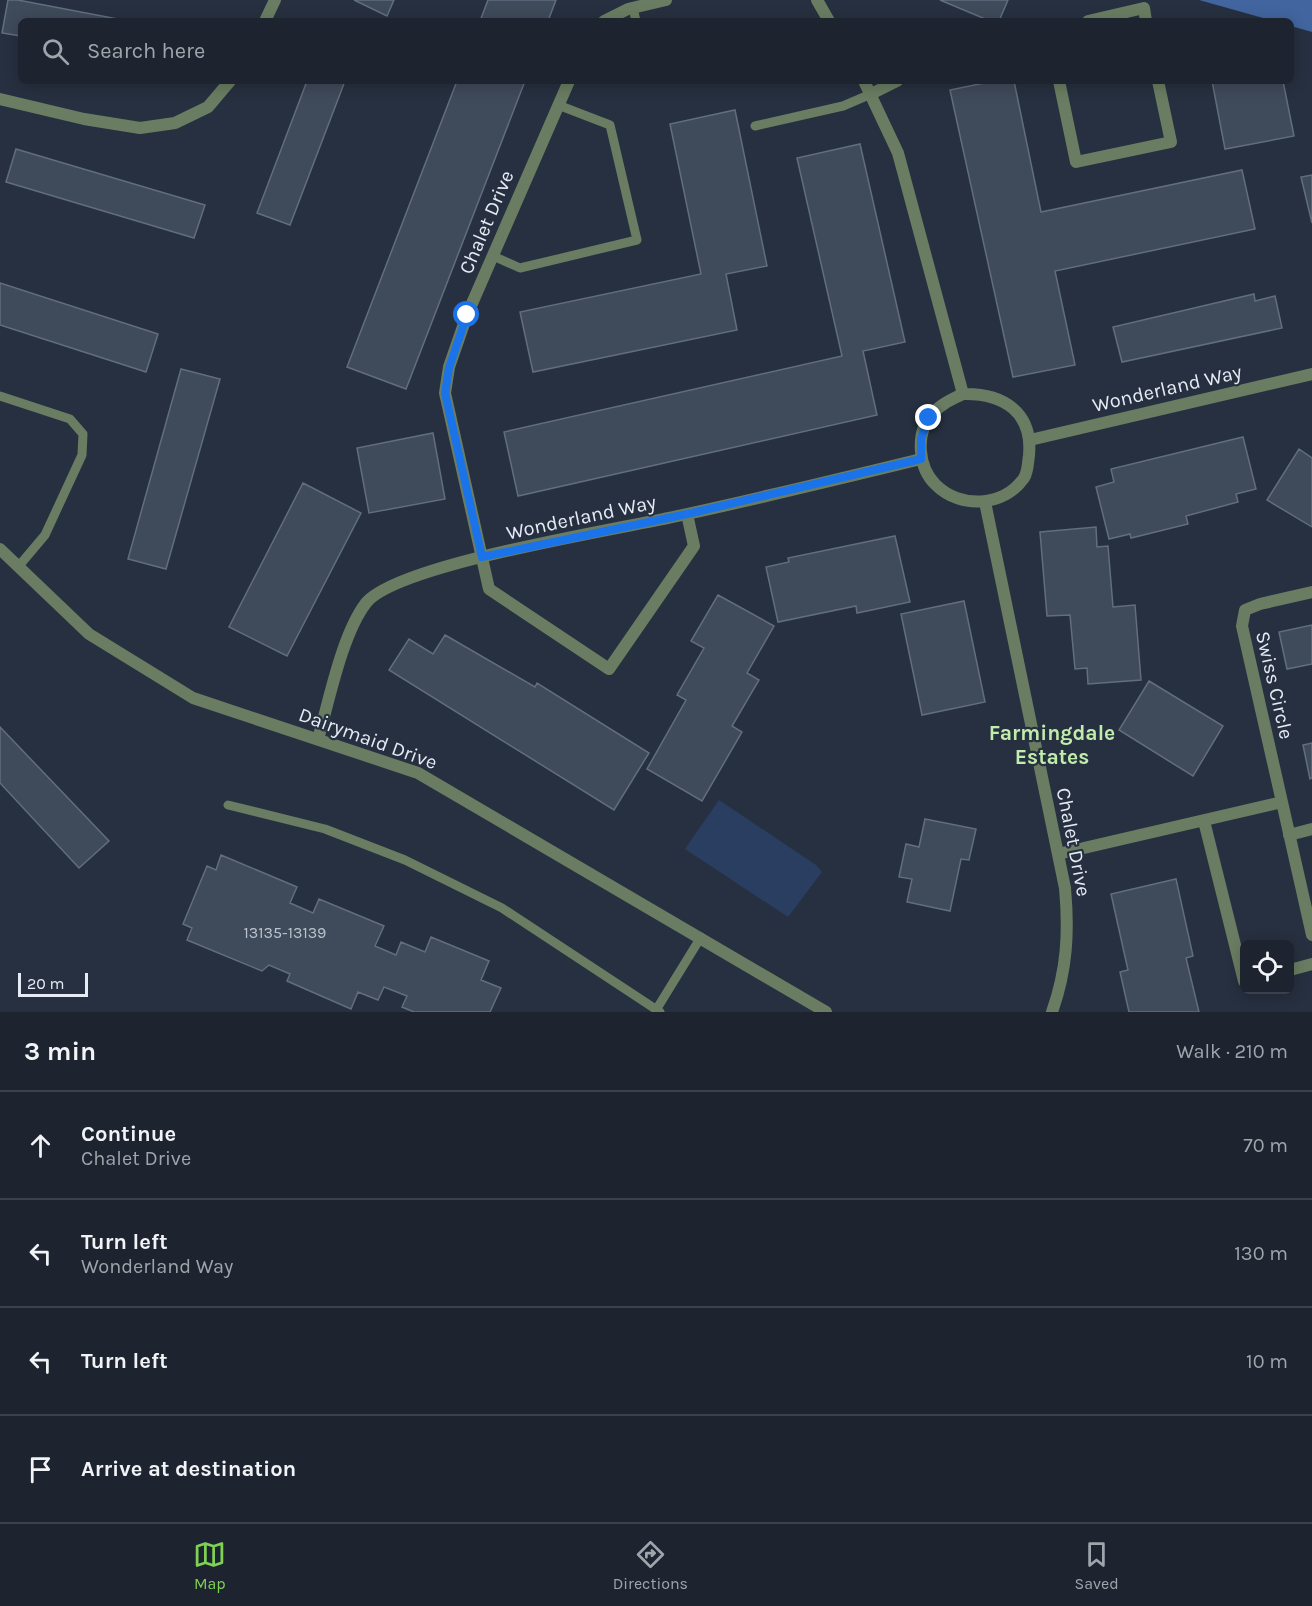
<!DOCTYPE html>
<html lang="en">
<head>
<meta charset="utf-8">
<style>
	body { margin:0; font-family:Karla,sans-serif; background:#2a303c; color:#f1f3f6 }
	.controls { position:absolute; right:18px; bottom:18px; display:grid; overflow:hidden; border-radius:9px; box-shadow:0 3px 15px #0003 }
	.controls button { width:54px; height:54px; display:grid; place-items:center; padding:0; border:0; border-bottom:2px solid #3b414c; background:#1d2430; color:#f1f3f6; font:30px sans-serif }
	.scale { position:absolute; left:18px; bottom:15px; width:70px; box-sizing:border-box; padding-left:6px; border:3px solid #e5ebf5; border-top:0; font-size:16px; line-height:21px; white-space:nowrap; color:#e5ebf5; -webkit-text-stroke:4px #273040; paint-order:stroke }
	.stop { position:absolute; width:18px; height:18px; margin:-14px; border:4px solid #1a73e8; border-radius:50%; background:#fff }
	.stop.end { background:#1a73e8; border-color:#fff; box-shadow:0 2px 6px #0008 }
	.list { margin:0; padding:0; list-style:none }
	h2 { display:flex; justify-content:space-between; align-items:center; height:78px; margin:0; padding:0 24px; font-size:26px }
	h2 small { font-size:20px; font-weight:400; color:#a0a4ab }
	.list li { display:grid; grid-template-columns:39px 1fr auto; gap:18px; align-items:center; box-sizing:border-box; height:108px; padding:0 24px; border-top:2px solid #3b414c }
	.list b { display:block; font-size:22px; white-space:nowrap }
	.list p { margin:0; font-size:20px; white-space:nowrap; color:#a0a4ab }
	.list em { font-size:20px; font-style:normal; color:#a0a4ab }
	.icon { flex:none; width:33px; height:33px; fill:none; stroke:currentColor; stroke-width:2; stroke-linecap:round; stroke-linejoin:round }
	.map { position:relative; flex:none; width:1312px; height:1012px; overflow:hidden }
	.search { position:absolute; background:#1d2430; box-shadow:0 3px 15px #0003; left:18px; right:18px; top:18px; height:66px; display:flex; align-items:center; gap:15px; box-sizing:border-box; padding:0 21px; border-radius:9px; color:#a0a4ab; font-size:22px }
	.sheet { height:510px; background:#1d2430 }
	nav { display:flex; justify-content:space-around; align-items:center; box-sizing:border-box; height:84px; border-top:2px solid #3b414c; background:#1d2430; font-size:16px; color:#a0a4ab }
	nav a { display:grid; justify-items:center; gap:3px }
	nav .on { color:#7ed153 }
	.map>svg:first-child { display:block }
</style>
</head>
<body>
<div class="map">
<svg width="1312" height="1012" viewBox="0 0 1312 1012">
	<rect width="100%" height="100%" fill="#273040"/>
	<!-- green -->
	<path fill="#293e60" d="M719,800l97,65 6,7 -34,45 -103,-68z"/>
	<!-- forest -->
	<path fill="#42659f" d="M1199,0h113v32l-21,-6v-5h-17z"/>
	<!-- building -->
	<path fill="#3f4a5a" stroke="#626d7e" stroke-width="1.5" d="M8,0h10l110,21h-107v15l-19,-3z
		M354,0h40l-7,16z
		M488,0h68l-8,21h-68z
		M940,0h68l-9,21h-9z
		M307,81h38l-55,144 -33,-12z
		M457,81h68l-119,308 -59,-22z
		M994,81h20l27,131 201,-42 13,59 -200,42 20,94 -62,12 -63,-287z
		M1212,81h71l11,55 -69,13z
		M735,110l32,156 -41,8 11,56 -204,42 -13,-60 181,-38 -31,-150z
		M860,144l45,198 -42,9 14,64 -359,81 -14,-64 338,-76 -45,-198z
		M16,149l189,56 -11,33 -188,-56z
		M1312,175v48l-11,-46z
		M0,283l158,51 -12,38 -146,-47z
		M1254,294l1,7 20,-5 7,32 -160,34 -9,-35z
		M181,369l39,10 -54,190 -38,-10z
		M433,433l12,66 -76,14 -12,-65z
		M1243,437l13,52 -20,5 2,8 -52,14 2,8 -57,14 -1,-4 -21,5 -13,-52 18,-5 -3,-13z
		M1299,449l13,9v69l-45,-27z
		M303,483l58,30 -74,143 -58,-29z
		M1096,527l1,20 11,-1 5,61 22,-2 6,75 -53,4 -1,-16 -12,1 -5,-54 -23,1 -7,-84z
		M895,536l15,66 -53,11 -1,-7 -78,16 -12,-55 23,-5 -1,-4z
		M718,595l56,31 -27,47 12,7 -27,46 10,6 -40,69 -55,-32 39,-69 -9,-5 27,-47 -13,-7z
		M964,601l21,101 -63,13 -21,-101z
		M1312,625v39l-25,5 -8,-37z
		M445,635l90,52 2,-4 112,70 -35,57 -225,-140 20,-31 24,15z
		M1149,681l74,45 -30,50 -74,-46z
		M0,727l109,114 -30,27 -79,-85z
		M1312,743v35l-2,1 -7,-34z
		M925,819l51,10 -7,31 -8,-1 -11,52 -43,-9 5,-23 -13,-2 7,-33 13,3z
		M221,855l76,32 -7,16 23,10 6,-14 65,27 -9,20 21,9 5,-13 24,10 6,-15 58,24 -8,19 20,8 -11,24h-76l-12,-5 5,-11 -23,-9 -6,13 -20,-8 -7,17 -64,-28 3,-7 -21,-9 -7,6 -75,-31 5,-12 -9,-4 24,-58 9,4z
		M1176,879l17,77 -7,2 13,54h-70l-9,-40 8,-2 -17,-76z"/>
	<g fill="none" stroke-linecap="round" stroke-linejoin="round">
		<!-- service -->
		<path stroke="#6a7d62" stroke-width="9" d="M633,8l3,13
			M755,126l88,-20 28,-12
			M493,256l27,12 117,-28 -27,-115 -52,-20
			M0,396l70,23 13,15 -1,21 -37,80 -27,32
			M228,805l97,24 80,31 97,48 158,104
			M656,1010l45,-73"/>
		<!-- minor -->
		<path stroke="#6a7d62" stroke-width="12" d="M817,0l12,21
			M265,21l10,-21
			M604,21l24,-12 38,-9
			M1088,21l56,-13 2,13
			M569,81l-102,234 -18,52 -4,26 44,196 120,80 85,-123 -7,-32
			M864,81l34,72 65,241
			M1059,81l17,81 95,-20 -13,-61
			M871,94l26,-13
			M0,99l84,20 56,9 35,-5 33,-16 22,-26
			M963,394c40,-1 70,18 66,61 -1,7 -1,17 -5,23 -20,29 -64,31 -88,7 -18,-17 -21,-52 -4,-71 9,-10 20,-15 31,-20z
			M1030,440l282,-66
			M985,502l80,386c4,44 2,82 -13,124
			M318,739c11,-38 24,-105 48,-136 32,-40 261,-75 321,-89 78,-17 156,-36 234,-55
			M1282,802l30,133
			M1204,821l40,160
			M1289,835l23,-6
			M1058,854l224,-52 -40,-176 3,-16 15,-6 52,-12
			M1290,970l22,-6"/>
		<!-- tertiary -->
		<path stroke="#6a7d62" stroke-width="12" d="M0,549l89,85 104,64 225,75 408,239"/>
	</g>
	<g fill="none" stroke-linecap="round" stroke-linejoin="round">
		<!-- route -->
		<path stroke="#1a73e8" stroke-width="8" d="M467,315l-18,53 -4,25 37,164 205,-43 234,-55v-21l8,-20"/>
	</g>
	<g text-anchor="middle" stroke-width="4.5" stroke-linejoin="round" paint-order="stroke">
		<!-- number labels -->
		<g font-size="16" fill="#bcc3ce">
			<text x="285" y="938">13135-13139</text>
		</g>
		<!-- street labels -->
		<g font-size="20" fill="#e5ebf5" stroke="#273040">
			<text transform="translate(486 222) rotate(-67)" y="7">Chalet Drive</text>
			<text transform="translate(1167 388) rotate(-13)" y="7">Wonderland Way</text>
			<text transform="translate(581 517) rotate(-12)" y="7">Wonderland Way</text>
			<text transform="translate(1275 685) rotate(77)" y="7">Swiss Circle</text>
			<text transform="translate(368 738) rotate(20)" y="7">Dairymaid Drive</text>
			<text transform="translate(1074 842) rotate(79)" y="7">Chalet Drive</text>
		</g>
		<!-- neighbourhood labels -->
		<g font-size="21" font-weight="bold" fill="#c0edab" stroke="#273040">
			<text x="1052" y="740">Farmingdale<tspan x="1052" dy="24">Estates</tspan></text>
		</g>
	</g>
</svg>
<div class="controls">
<button><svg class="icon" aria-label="locate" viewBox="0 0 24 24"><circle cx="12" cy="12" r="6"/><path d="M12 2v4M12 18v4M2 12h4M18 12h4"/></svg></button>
</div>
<div class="scale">20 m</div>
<div class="stop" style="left:467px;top:315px"></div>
<div class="stop end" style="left:929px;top:418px"></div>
<div class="search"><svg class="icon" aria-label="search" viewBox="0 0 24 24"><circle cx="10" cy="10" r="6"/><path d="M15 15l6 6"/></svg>Search here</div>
</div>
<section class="sheet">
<h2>3 min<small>Walk · 210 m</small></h2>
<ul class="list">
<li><svg class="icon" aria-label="ahead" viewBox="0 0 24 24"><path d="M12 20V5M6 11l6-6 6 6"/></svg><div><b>Continue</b><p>Chalet Drive</p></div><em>70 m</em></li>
<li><svg class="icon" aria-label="left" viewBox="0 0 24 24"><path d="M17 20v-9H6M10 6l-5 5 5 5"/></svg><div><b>Turn left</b><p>Wonderland Way</p></div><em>130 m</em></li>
<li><svg class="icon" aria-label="left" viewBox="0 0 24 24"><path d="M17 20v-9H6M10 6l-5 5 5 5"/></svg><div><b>Turn left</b></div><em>10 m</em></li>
<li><svg class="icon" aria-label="arrive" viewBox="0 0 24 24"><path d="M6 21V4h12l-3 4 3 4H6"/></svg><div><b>Arrive at destination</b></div></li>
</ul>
</section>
<nav>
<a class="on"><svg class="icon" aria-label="map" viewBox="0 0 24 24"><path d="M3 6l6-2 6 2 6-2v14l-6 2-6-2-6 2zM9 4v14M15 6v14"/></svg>Map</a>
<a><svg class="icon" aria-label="directions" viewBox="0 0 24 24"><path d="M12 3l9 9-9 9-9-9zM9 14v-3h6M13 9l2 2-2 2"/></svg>Directions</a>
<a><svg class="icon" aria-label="saved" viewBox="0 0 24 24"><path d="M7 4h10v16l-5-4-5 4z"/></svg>Saved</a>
</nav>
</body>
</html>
